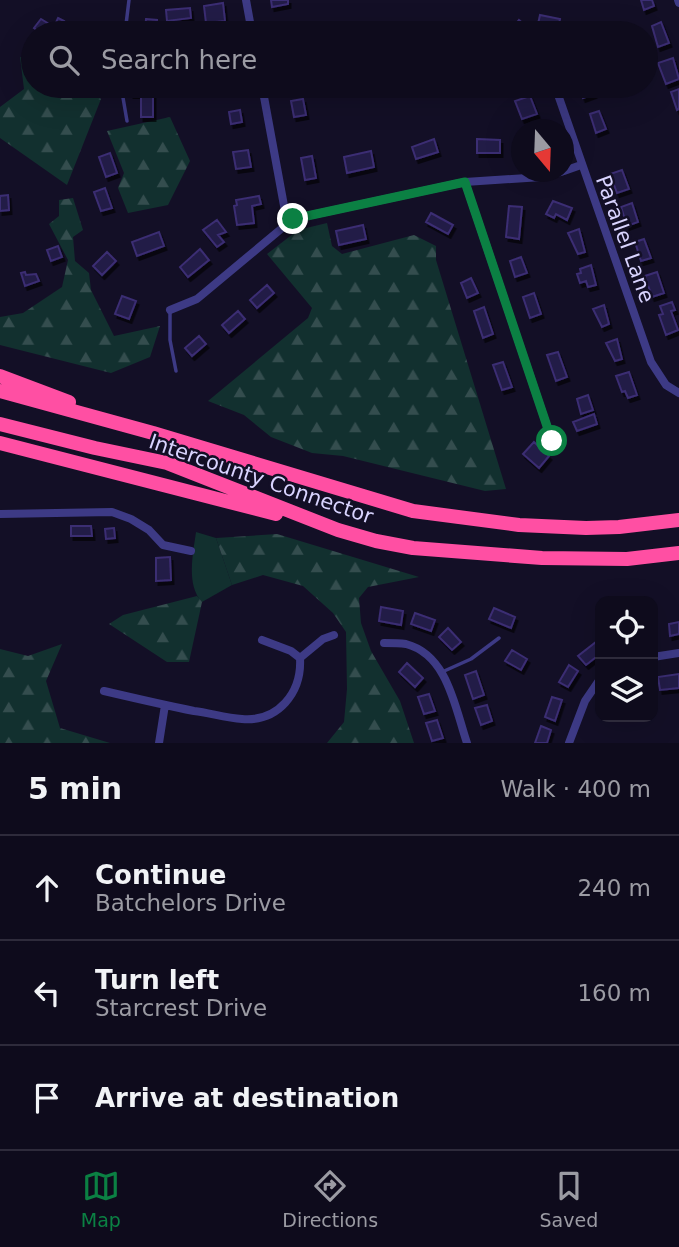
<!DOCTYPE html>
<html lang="en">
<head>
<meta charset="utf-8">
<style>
	body { margin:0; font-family:"DejaVu Sans",sans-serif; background:#1c1929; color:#f1f3f6 }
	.controls { position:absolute; right:21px; bottom:21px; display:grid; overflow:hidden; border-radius:14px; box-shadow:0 7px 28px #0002 }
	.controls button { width:63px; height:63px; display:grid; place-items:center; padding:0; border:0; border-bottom:2px solid #2e2b3b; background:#0e0b1c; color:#f1f3f6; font:35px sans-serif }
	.compass { position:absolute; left:511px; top:119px; width:63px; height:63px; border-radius:50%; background:#0e0b1c; box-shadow:0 7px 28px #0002; rotate:161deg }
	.stop { position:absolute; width:21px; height:21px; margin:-16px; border:5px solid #0b8043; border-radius:50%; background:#fff }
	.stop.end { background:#0b8043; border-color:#fff; box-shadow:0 2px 7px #0008 }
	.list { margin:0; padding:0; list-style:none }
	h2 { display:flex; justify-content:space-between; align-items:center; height:91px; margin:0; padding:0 28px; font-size:30px }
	h2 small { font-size:23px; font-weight:400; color:#9b9ba3 }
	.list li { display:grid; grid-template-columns:46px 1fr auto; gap:21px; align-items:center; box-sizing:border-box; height:105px; padding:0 28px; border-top:2px solid #2e2b3b }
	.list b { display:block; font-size:26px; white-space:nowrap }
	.list p { margin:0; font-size:23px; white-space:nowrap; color:#9b9ba3 }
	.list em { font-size:23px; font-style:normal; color:#9b9ba3 }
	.icon { flex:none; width:38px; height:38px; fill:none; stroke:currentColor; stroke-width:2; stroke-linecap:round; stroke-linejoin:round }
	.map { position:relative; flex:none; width:679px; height:743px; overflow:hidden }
	.search { position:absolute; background:#0e0b1c; box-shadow:0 7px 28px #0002; left:21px; right:21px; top:21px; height:77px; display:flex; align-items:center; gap:18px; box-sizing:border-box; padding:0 24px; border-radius:38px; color:#9b9ba3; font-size:26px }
	.sheet { height:406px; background:#0e0b1c }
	nav { display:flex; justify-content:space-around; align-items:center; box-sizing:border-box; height:98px; border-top:2px solid #2e2b3b; background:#0e0b1c; font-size:19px; color:#9b9ba3 }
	nav a { display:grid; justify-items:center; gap:4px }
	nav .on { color:#0b8043 }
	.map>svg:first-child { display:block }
</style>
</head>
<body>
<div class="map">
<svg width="679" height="743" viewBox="0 0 679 743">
	<defs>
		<pattern id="forest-firs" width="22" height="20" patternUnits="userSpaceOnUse" patternTransform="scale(1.75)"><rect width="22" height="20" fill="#12302f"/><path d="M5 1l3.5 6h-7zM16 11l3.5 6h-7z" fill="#344d4e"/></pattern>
		<filter id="shadow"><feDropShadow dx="2.5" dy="4" stdDeviation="0" flood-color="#0009"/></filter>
	</defs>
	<rect width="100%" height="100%" fill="#130f26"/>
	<!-- grass -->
	<path fill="#12302f" d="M196,532l20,6 16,47 -30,17c-16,-17 -9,-48 -6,-70z"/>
	<!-- forest -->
	<path fill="url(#forest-firs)" d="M20,57l13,4v25h53l15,13 -34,86 -67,-47v-31l24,-18z
		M170,117l20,44 -22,44 -40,8 -10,-25 6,-15 -17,-42z
		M73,198l10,32 -10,7 2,24 14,12 2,17 23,46 46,-10 -10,31 -39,16 -111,-28v-28l23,-4 39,-26 6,-27 -19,-36 10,-8v-16z
		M327,223l5,23 10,8 72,-19 22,11v14l70,229 -21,2 -142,-35 -31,-3 -41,-16 -27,-22 -36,-14 100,-83 4,-10 -45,-54 31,-24z
		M277,534l142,43 -51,10 -9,11 2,25 10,28 29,50 14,42h-87l17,-21 3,-33 -1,-57 -13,-19 -30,-27 -40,-11 -31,10 -16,-47z
		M197,596l5,6 -13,60h-22l-58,-38 14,-9z
		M62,644l-16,37 14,47 50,15h-110v-94l28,7z"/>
	<!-- building -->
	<path fill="#241b47" stroke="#3b2d73" stroke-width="2" filter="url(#shadow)" d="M271,0h17v4l-16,3z
		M641,0h11l2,6 -10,4z
		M223,3l2,18 -19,2 -2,-17z
		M190,8l1,10 -24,3 -1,-11z
		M540,15l20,4 -2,9 -20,-4z
		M58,18l6,3 -5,12 -7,-2z
		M41,19l8,5 -8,9 -7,-5z
		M146,19l11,1 -1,13h-11z
		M519,20l8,7 -6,6h-13z
		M661,22l8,21 -11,4 -6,-21z
		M673,58l6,21 -13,5 -8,-21z
		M131,86h22v31h-12v-23h-10z
		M578,86h13l3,8 -11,4z
		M679,89v20l-2,1 -6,-18z
		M530,96l7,18 -15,5 -7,-18z
		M303,99l3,16 -12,2 -3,-16z
		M240,110l2,12 -11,2 -2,-12z
		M599,111l7,18 -10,4 -6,-19z
		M434,139l4,13 -22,7 -4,-12z
		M477,139l23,1v13h-23z
		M248,150l3,17 -15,2 -3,-17z
		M371,151l3,16 -27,6 -3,-16z
		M110,153l7,20 -11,4 -7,-20z
		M312,156l4,22 -11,2 -4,-22z
		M622,170l7,19 -12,4 -7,-19z
		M105,188l7,20 -11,3 -7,-19z
		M8,195l1,15 -9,1v-15z
		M259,196l2,8 -9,2 2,17 -17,2 -3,-19 3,-1 -1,-5z
		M553,201l19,7 -5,12 -11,-6 -2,4 -8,-4z
		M632,203l6,19 -11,4 -6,-19z
		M509,206l13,1 -3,32 -13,-2z
		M431,213l22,12 -5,9 -22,-12z
		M217,220l9,12 -8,3 6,7 -7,5 -14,-17z
		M363,225l3,14 -27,6 -3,-14z
		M579,229l6,23 -7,2 -10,-21z
		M159,232l5,14 -27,10 -5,-14z
		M644,239l7,19 -10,3 -6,-19z
		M58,246l4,11 -11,4 -4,-11z
		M200,249l9,11 -21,17 -8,-10z
		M107,252l9,9 -14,14 -9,-9z
		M521,257l6,16 -12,4 -5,-16z
		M591,265l5,20 -8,2 -2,-6 -6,2 -3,-9 4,-1 -1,-4z
		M25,272l1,3 10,-1 3,7 -14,5 -4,-13z
		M657,272l7,21 -12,4 -7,-21z
		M471,278l7,15 -11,5 -6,-15z
		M267,285l7,8 -17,15 -7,-8z
		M534,293l7,21 -11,4 -7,-21z
		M122,296l14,5 -7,18 -14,-5z
		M672,302l3,8 -4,1 7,19 -12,5 -7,-20 4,-1 -3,-8z
		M604,305l5,19 -7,3 -9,-18z
		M484,307l9,27 -10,4 -9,-27z
		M238,311l7,8 -16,14 -7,-8z
		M199,336l7,8 -14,12 -7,-8z
		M617,339l5,20 -7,2 -9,-18z
		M558,352l9,25 -11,4 -9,-26z
		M503,362l9,25 -10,3 -9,-25z
		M629,372l8,23 -9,3 -3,-7 -3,1 -6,-16z
		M588,395l5,15 -12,4 -4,-15z
		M594,414l3,10 -20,7 -4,-9z
		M534,442l15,14 -10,12 -16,-14z
		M71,526h20l1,10h-21z
		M114,528l1,10 -9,1 -1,-10z
		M170,557l1,23 -15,1v-23z
		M381,607l22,4 -2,14 -22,-4z
		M494,608l21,9 -4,11 -22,-9z
		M415,613l20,7 -4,11 -20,-7z
		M679,622v12l-9,2 -1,-12z
		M448,628l13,14 -9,8 -13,-13z
		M596,642l4,5v7l-14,11 -8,-9z
		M512,650l15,9 -6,11 -16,-9z
		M407,663l16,15 -8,9 -16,-15z
		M569,665l9,6 -10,16 -9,-5z
		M476,671l8,24 -11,4 -8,-24z
		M679,674v14l-19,2 -2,-13z
		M429,694l6,17 -11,3 -6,-17z
		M552,697l10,3 -7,21 -10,-4z
		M487,705l5,16 -11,4 -6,-17z
		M437,720l6,18 -11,3 -6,-18z
		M541,726l10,4 -4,13h-12z"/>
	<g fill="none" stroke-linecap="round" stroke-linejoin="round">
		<!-- service -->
		<path stroke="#3d3a85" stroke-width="3.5" d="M125,33l4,-33
			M121,86l6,35
			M170,310v30l6,31
			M442,672l29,-13 28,-21"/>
		<!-- minor -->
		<path stroke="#3d3a85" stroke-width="8" d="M246,0l6,33
			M678,0l1,3
			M262,86l25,136
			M555,86l96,276 15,23 13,8
			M564,171l17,-6
			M465,182l87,259
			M170,310l27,-11 96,-80 172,-37 77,-5 19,-5
			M0,514l112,-2 19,7 18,11 14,15 28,6
			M262,640l29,11 9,7
			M384,643c7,0 15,0 22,1 42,11 49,64 61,99
			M653,657l26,-4
			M104,691c30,7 60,14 90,20 16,2 32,7 48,8 36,3 60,-26 58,-61l23,-19 11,-4
			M159,743l6,-38
			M569,743l16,-42 15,-22"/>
		<!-- motorway -->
		<path stroke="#ff4fa3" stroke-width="14" d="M0,376l69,26
			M0,391l153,42 260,78 106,14 67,3 33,-1 60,-7
			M0,424l95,24 72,15 171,67 38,11 37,7 129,10 85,1 52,-6
			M0,443l276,71"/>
	</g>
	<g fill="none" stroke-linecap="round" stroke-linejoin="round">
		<!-- route -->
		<path stroke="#0b8043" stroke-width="9" d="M293,219l172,-37 87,259"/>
	</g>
	<g text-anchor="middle" stroke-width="5" stroke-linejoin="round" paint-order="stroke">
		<!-- street labels -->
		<g font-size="21" fill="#d9d4ff" stroke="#130f26">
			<text transform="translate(625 239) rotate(70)" y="7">Parallel Lane</text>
			<text transform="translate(261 479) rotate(19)" y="7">Intercounty Connector</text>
		</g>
	</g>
</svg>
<div class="controls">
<button><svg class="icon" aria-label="locate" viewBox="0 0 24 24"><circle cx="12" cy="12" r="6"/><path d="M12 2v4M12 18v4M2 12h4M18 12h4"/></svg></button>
<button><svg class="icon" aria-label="layers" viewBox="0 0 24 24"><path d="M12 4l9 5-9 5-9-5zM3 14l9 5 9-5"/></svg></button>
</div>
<svg class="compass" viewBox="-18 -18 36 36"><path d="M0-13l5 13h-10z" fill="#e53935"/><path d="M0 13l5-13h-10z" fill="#9b9ba3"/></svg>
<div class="stop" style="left:552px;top:441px"></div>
<div class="stop end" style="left:293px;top:219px"></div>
<div class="search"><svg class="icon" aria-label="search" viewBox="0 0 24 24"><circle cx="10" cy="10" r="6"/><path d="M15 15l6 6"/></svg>Search here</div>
</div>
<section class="sheet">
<h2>5 min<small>Walk · 400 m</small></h2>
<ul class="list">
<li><svg class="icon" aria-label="ahead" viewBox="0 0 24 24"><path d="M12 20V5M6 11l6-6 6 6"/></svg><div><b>Continue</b><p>Batchelors Drive</p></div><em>240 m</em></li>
<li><svg class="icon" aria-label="left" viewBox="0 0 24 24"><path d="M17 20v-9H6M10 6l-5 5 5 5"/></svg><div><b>Turn left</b><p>Starcrest Drive</p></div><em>160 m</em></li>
<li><svg class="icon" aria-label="arrive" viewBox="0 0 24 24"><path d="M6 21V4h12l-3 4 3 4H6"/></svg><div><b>Arrive at destination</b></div></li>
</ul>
</section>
<nav>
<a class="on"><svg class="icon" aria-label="map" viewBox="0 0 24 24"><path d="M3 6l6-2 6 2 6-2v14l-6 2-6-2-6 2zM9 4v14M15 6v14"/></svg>Map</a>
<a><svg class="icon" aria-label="directions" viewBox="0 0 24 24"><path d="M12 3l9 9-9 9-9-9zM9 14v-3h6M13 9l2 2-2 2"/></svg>Directions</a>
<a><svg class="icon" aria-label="saved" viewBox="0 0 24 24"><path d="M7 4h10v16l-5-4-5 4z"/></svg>Saved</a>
</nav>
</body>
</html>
